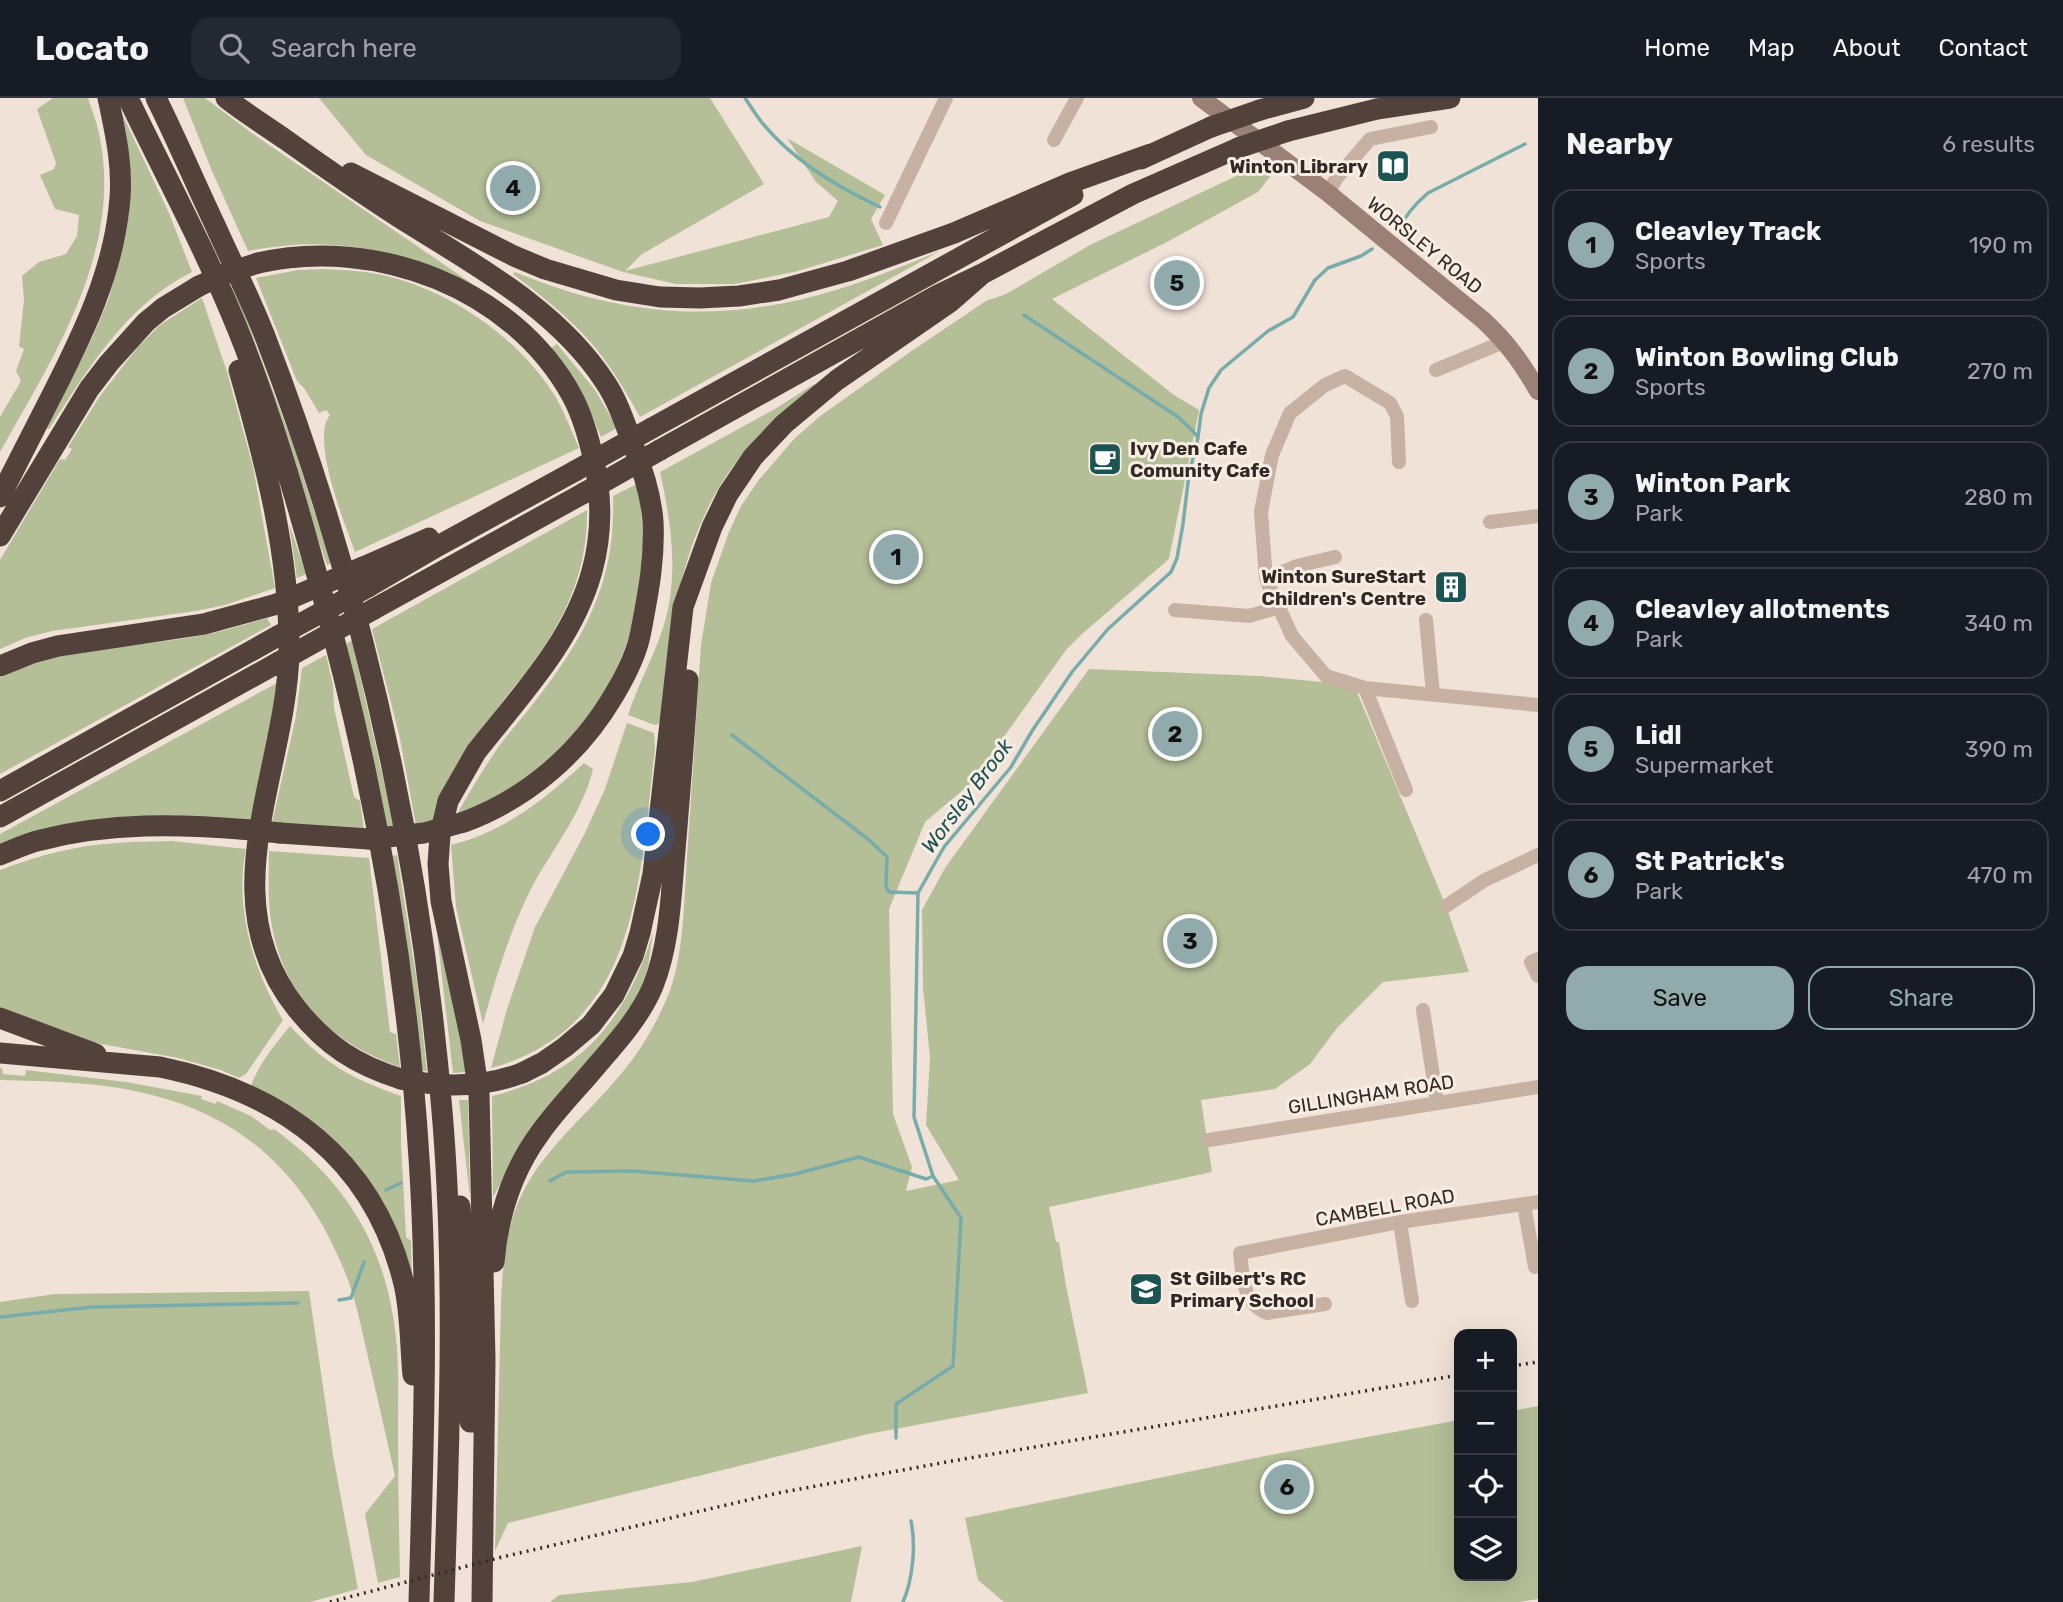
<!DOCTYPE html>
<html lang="en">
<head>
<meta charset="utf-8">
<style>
	body { margin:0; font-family:Rubik,sans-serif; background:#242831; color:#f1f3f6 }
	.controls { position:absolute; right:21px; bottom:21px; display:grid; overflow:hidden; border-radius:14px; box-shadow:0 7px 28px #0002 }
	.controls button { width:63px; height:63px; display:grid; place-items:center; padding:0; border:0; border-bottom:2px solid #363941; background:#171b24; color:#f1f3f6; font:35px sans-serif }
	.you { position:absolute; left:649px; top:737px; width:24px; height:24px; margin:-18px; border:5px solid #fff; border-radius:50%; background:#1a73e8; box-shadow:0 0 0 10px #1a73e833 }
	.badge { display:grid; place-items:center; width:46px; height:46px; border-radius:50%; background:#91abad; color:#111; font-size:23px; font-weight:700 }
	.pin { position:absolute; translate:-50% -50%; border:4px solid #fff; box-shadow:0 2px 7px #0006 }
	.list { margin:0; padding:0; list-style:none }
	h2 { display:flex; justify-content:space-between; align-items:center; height:91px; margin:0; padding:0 28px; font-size:30px }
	h2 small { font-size:23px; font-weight:400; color:#9ea1a6 }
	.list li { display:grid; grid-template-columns:46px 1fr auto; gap:21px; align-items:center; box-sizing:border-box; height:112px; margin:0 14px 14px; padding:0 14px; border:2px solid #363941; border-radius:21px }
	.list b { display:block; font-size:26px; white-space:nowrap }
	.list p { margin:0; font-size:23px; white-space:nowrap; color:#9ea1a6 }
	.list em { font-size:23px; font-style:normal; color:#9ea1a6 }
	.actions { display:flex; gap:14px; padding:21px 28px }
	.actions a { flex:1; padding:16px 0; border:2px solid #91abad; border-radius:21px; text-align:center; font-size:24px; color:#91abad }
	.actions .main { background:#91abad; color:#111 }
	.icon { flex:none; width:38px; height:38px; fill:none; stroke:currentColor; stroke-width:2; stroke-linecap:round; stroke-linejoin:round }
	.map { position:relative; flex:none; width:1538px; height:1504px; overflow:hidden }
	header { display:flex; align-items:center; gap:42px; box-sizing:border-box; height:98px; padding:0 35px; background:#171b24; border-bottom:2px solid #363941 }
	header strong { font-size:33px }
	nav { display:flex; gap:38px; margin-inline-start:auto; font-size:24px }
	.search { width:490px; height:63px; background:#242831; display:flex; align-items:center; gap:18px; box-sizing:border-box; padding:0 24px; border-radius:21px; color:#9ea1a6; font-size:26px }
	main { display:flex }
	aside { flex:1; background:#171b24 }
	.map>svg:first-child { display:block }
</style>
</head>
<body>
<header>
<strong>Locato</strong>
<div class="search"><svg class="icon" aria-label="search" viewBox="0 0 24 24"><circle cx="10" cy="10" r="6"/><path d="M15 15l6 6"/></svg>Search here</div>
<nav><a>Home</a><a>Map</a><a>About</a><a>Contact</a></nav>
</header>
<main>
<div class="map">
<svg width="1538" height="1504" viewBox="0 0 1538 1504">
	<rect width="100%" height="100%" fill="#f0e2d7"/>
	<!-- green -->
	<path fill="#b4be97" d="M53,0h35c5,15 11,30 13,46 19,112 -49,215 -101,308v-35l21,-36 -5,-10 8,-22 -5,-3 5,-46 -2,-24 17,-14 27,-8 11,-18 2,-21 -24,-6 -15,-34 14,-6 2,-6 -19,-54z
		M183,0h22l51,38 218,149c-76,-35 -142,-51 -226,-34l-36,-80z
		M319,0h391l54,86 -122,70 -17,17 204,-54 9,-16 -22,-19 -29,-44 98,57 -14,24 12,26 -85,26 -63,13h-59l-53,-12 -143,-51 -114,-66z
		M115,1l54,114 23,59c-66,33 -104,97 -143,157l-2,-1 46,-92 16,-38 17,-64 3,-20z
		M1266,64l10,7 -18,23 -91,50 -115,57 122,96 25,15 -30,149 -87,75 -16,16 -96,134 -45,38 -36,87 4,205 19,53 -6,24 53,-11 -33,-55 4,-67 -7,-71 -1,-77 23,-42 144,-199 171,7 94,9 92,221 23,66 -86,10 -46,46 -27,36 -35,25 -74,11 11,72 -163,35 7,35h3l7,44 22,107 -220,41 -360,89 -13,28 6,-250c2,-38 5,-78 24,-113 24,-44 64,-75 95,-113 20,-23 35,-49 47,-77 17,-39 17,-98 20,-141 5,-70 9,-141 14,-212l10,-62 18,-51 12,-26 17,-25 36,-42 25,-22 91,-65 76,-51 20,-7 84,-49z
		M940,153l-300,166c-16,-29 -34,-59 -56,-82 -22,-23 -46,-42 -71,-61l2,-2c96,40 186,51 288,27 47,-11 93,-30 137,-48z
		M323,171c21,1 43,2 64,7 64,16 127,59 164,114 12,17 19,38 28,58l-224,104c-10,-28 -45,-113 -25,-137l-4,-5 -7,3 -15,-25 -7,-7 -41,-103 42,-8z
		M234,188l58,156 39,121 -4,2 -97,-278z
		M202,200l25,74 26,95 22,121 -50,17 -29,6 -144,20 -27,7 -25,11v-89l60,-101 5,1 7,-11 -4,-2 32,-51 38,-49 22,-22z
		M557,246l38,46 22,38 -16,9 -20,-46 -31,-42z
		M814,286l1,2c-22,20 -46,40 -67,62 -38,42 -61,100 -71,154 -7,40 -7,83 -18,122l-4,1 -27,-10c9,-28 23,-53 33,-81 19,-53 11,-108 -1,-162l115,-63z
		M637,386c24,125 -24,239 -131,309 -14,9 -33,14 -49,21 13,-23 27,-46 42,-68 12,-16 25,-30 37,-46 50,-64 80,-120 77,-204z
		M587,412c1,59 -21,108 -55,154 -13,18 -28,33 -39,52 -21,34 -38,69 -57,104l-20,5 -17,-91 -27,-105z
		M289,425l17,51 -9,4z
		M267,520l4,7 -271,149v-96c61,-32 132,-30 199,-42 23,-4 45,-11 68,-18z
		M352,542l42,187 -7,1 -41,-184z
		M326,557l7,30 1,23 20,89 6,4 4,29 -92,-7 24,-107 6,-48z
		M277,585l-6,38 -21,99 -250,26v-12z
		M627,625l27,10 1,17c-16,127 -14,277 -164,318l16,-59 28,-82 50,-94 20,-44z
		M584,665l9,6c-10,42 -38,77 -59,114 -23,44 -38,93 -51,141l-27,-117 -5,-62c53,-13 94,-46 133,-82z
		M172,743l74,8c-12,59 7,120 37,171l-37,54 -7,4 -18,-8 -43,-12 -98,-18 -80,-28v-142c36,-14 78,-25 117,-27 18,-2 37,-1 55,-2z
		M269,753l100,7 21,174 6,2 4,33c-66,-23 -112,-65 -127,-135 -6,-27 -4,-54 -4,-81z
		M397,757l20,127 10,89h-5l-11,-100 -19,-115z
		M653,835l-5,34 -12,36 -114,142 -29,52 -1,-101c92,-23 133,-76 161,-163z
		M437,836l9,29 21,109 -14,1z
		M290,928c36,39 61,52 111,70v47l5,94 5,4 1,39 -27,-65 -134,-129c8,-23 24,-41 39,-60z
		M0,970h2l1,6 22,2 1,-6 100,12 76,14 -1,3 15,5 1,-3 34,15 19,14 4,-1c65,47 106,107 119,187 7,39 5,79 5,117 0,48 1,96 2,144l-22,6 -13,-69 30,-38c-9,-40 -18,-80 -27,-119 -6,-26 -11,-52 -20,-77 -37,-97 -97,-161 -200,-186 -47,-12 -100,-13 -148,-14z
		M459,1002h9l2,98z
		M309,1193l24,164 25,134 -48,13h-310v-300l55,-8z
		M1538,1308v193l-18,3h-516l-26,-22 -13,-62 300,-62 194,-36v156h53v-165z
		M862,1448l-11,56h-301l9,-7 133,-13z"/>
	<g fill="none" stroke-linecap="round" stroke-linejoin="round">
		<!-- stream -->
		<path stroke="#77acab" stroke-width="3.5" d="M745,0c6,9 12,19 19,27 31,37 73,62 116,82
			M1399,131c7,-15 16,-25 29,-36l97,-49
			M1198,339l3,-23 8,-26 12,-18 47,-39 25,-14 22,-37 13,-12 33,-12 11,-7
			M732,637l137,105 18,17 -1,30 3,5 29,1
			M550,1083l16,-9 67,-1 121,10 41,-7 64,-17 67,22 7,-3
			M386,1092l15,-7
			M339,1202l12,-2 13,-36
			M0,1219l92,-10 206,-4
			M896,1340v-34l57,-38 8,-148 -28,-42 -19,-59 4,-224 26,-46 67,-80 21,-36 40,-59 36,-43 63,-57 6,-14 6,-34 6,-50 9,-36 -5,-7 -15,-14 -154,-102
			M903,1504c10,-23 13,-57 8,-81"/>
		<!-- minor -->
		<path stroke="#c7b1a3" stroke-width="14" d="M1054,42l23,-42
			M1328,95l8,-14 34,-40 61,-12
			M886,125l60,-125
			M1436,272l70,-29
			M1399,364l-2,-46 -7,-13 -45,-27 -20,9 -35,28 -18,42 -11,57 5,67 26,57 34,40 39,12 173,17
			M1490,424l48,-6
			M1266,481l31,-13 38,-9
			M1175,512l74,6 31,-9
			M1426,522l7,74
			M1365,590l41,102
			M1446,808l39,-26 53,-25
			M1538,861l-7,3 7,14
			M1423,912l14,92
			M1209,1042l329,-53
			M1524,1107l11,62
			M1400,1124l12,79
			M1325,1206l-58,9c-25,-10 -24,-37 -27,-60l160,-31 138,-20"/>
		<!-- secondary -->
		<path stroke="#9b8075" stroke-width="18" d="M1201,0l127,95 155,127c24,22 39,43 55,71"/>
		<!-- motorway -->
		<path stroke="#53423c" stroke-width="21" d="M128,0c37,77 78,153 110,232 34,85 59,172 83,260 52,187 86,374 98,568 10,148 4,296 0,444
			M156,0c21,42 39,85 59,127 17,38 36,75 51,114 95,247 154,509 176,772 14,163 7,328 2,491
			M226,0c19,15 40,28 60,42 38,27 75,53 114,78 73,46 157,90 205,164 13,19 20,42 28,63 10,25 18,50 20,76 2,39 -5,73 -12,110 -4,23 -15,44 -27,64 -34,58 -86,103 -150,127
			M1260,12l44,-12
			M1288,33l89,-22 73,-11
			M1141,61l70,-32
			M351,75l163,83 31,13 71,21 44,7 40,1 39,-2 40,-6 69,-19 106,-38 116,-50 81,-29
			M258,165c117,-27 255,25 314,133 11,20 17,43 22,65 8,37 8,74 -2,110 -19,70 -72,125 -116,181l-28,49 -8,34 -2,29 3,37 30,139 8,54 6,265 -3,243
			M239,272c26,91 51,185 50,281 -2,121 -81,247 8,358 30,37 59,56 104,70
			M652,330l421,-233
			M660,352l278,-155 44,-21 151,-80 105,-46
			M0,399c18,-35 36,-70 53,-104 30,-59 59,-119 66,-185 5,-37 -3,-73 -11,-110
			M0,438l89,-147 20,-26 37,-41 17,-14 36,-22
			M363,469l66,-29
			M368,489l70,-41 137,-75
			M374,511l210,-116
			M0,568l32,-13 26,-7 146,-22 73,-20
			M0,693l278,-155
			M0,719l279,-155
			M280,735l89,6
			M0,757c13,-5 27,-12 41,-15 69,-18 139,-16 210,-10
			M0,920l96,36
			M0,955l160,14c122,25 214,92 244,217 7,30 6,61 9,91
			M522,975l20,-10 23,-16 26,-22 23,-30 19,-39 7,-23 13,-59 30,-267 29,-80 16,-33 25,-37 31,-33 53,-44 113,-78 32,-28
			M460,1108l4,44 6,172
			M494,1164c4,-46 18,-91 46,-129 17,-24 39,-46 58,-69 21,-24 43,-49 55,-78 17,-43 18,-91 22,-136 5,-57 9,-113 13,-170"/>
		<!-- rail -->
		<path stroke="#332825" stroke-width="3.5" stroke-dasharray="2 5" stroke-linecap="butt" d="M1512,1268l26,-4
			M330,1504l168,-44 280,-65 174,-32 507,-86"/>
		<!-- motorway-bridge -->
		<path stroke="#53423c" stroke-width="21" d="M1211,29l49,-17
			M1238,50l50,-17
			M199,188l28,-13 31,-10
			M575,373l77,-43
			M584,395l76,-43
			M277,506l86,-37
			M278,538l90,-49
			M279,564l95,-53
			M251,732l29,3
			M369,741l55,-6 40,-11
			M401,981c42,9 81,9 121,-6"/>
	</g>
	<!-- icons -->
	<defs>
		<g id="library-square" transform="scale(1.75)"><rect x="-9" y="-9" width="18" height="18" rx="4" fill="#1c5353" stroke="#f8ede3"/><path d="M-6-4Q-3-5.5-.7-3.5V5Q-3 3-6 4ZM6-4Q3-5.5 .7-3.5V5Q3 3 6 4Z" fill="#fff"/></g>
		<g id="cafe-square" transform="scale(1.75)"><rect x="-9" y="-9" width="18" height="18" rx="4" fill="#1c5353" stroke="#f8ede3"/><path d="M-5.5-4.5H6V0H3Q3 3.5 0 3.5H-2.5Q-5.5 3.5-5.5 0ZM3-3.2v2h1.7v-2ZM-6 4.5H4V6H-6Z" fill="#fff"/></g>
		<g id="building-square" transform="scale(1.75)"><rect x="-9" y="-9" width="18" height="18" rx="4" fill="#1c5353" stroke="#f8ede3"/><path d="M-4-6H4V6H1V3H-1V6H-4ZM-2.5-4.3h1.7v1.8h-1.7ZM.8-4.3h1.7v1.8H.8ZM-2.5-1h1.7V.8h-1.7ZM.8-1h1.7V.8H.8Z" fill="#fff"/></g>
		<g id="school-square" transform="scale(1.75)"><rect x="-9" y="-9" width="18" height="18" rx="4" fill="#1c5353" stroke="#f8ede3"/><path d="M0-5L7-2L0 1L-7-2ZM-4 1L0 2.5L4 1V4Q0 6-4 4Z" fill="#fff"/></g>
	</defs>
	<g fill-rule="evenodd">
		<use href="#library-square" x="1393" y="68"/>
		<use href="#cafe-square" x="1105" y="361"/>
		<use href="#building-square" x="1451" y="489"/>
		<use href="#school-square" x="1146" y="1191"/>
	</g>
	<g text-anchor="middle" stroke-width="6" stroke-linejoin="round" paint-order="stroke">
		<!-- poi labels -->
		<g font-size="19" font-weight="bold" fill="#332825" stroke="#f8ede3" text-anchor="end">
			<text x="1368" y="75">Winton Library</text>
			<text x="1130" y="357" text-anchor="start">Ivy Den Cafe<tspan x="1130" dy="22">Comunity Cafe</tspan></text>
			<text x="1426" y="485">Winton SureStart<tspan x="1426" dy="22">Children's Centre</tspan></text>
			<text x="1170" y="1187" text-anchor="start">St Gilbert's RC<tspan x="1170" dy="22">Primary School</tspan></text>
		</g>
		<!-- street labels -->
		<g font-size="19" fill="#332825" stroke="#f8ede3">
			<text transform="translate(1425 147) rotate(39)" y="7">WORSLEY ROAD</text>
			<text transform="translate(1371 996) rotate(-9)" y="7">GILLINGHAM ROAD</text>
			<text transform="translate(1385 1109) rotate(-10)" y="7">CAMBELL ROAD</text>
		</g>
		<!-- water labels -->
		<g font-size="21" font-style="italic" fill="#1c5353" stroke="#f8ede3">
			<text transform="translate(967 698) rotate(-53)" y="7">Worsley Brook</text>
		</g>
	</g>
</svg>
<div class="controls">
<button>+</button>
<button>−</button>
<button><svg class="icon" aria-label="locate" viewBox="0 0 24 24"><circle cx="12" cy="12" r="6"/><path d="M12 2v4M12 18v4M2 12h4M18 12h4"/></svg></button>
<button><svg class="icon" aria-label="layers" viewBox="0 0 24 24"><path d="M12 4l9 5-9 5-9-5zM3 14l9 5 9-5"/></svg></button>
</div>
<div class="you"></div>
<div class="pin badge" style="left:896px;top:459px">1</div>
<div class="pin badge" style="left:1175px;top:636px">2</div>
<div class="pin badge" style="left:1190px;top:843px">3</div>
<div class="pin badge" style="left:513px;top:90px">4</div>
<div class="pin badge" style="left:1177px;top:185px">5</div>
<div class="pin badge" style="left:1287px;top:1389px">6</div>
</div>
<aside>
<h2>Nearby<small>6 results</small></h2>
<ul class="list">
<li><span class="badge">1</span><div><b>Cleavley Track</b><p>Sports</p></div><em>190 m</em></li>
<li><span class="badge">2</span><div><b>Winton Bowling Club</b><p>Sports</p></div><em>270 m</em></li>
<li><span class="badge">3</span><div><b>Winton Park</b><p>Park</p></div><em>280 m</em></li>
<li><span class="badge">4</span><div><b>Cleavley allotments</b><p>Park</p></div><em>340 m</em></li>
<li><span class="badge">5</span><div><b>Lidl</b><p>Supermarket</p></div><em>390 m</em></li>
<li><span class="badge">6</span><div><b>St Patrick's</b><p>Park</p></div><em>470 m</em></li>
</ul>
<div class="actions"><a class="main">Save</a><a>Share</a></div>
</aside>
</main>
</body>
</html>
